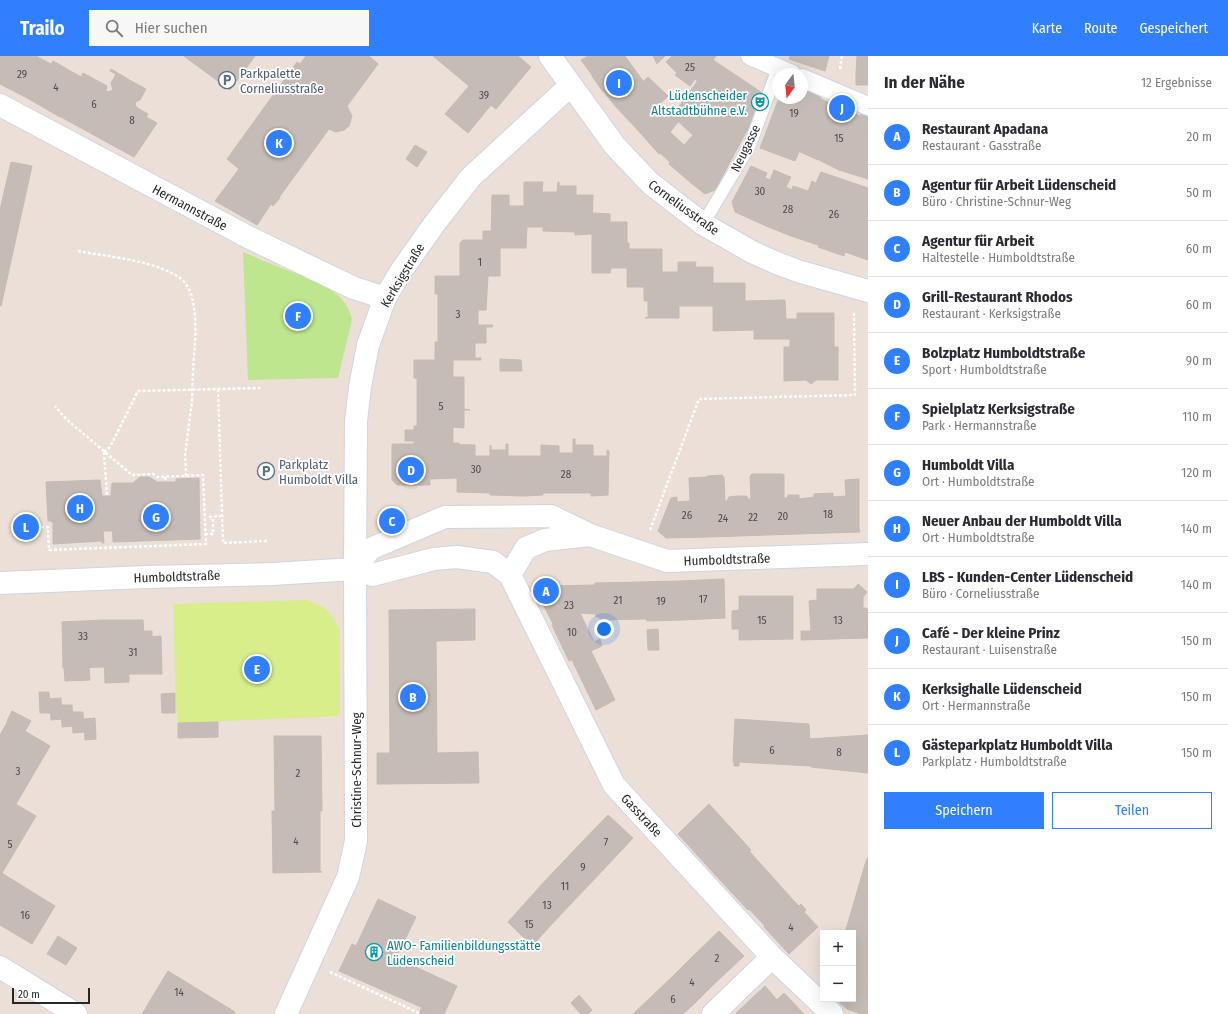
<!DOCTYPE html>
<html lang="de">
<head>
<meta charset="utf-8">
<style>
	body { margin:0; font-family:"Fira Sans Condensed",sans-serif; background:#f7f7f7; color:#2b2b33 }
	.controls { position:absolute; right:12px; bottom:12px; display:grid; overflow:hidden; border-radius:0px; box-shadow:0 4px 16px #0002 }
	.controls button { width:36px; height:36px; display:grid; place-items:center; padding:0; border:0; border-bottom:1px solid #e1e1e2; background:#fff; color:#2b2b33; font:20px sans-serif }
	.compass { position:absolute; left:772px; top:12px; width:36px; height:36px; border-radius:50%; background:#fff; box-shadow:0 4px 16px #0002; rotate:195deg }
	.scale { position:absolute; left:12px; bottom:10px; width:78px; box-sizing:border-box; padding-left:4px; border:2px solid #272727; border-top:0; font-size:11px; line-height:14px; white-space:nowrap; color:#272727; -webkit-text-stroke:3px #fff; paint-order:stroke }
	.you { position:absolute; left:604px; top:573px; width:14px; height:14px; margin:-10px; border:3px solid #fff; border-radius:50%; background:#1a73e8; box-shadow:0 0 0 6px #1a73e833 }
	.badge { display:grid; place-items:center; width:26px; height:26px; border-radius:50%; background:#307fff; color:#fff; font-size:13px; font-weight:700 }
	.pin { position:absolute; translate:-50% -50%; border:2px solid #fff; box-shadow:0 1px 4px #0006 }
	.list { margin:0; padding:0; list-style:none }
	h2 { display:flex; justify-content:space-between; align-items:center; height:52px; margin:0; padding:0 16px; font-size:17px }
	h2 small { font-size:13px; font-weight:400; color:#7c7c81 }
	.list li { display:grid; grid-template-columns:26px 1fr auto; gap:12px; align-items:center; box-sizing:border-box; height:56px; padding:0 16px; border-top:1px solid #e1e1e2 }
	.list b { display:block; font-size:15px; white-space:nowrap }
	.list p { margin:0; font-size:13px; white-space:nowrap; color:#7c7c81 }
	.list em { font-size:13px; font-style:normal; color:#7c7c81 }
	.actions { display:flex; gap:8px; padding:12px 16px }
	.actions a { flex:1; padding:9px 0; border:1px solid #307fff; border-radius:0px; text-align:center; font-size:14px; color:#307fff }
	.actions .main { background:#307fff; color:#fff }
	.icon { flex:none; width:22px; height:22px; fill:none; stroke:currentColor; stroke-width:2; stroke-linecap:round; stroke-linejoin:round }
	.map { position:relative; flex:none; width:868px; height:958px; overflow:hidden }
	header { display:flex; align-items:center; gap:24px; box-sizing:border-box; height:56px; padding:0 20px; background:#307fff; color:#fff }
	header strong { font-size:19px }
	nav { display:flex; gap:22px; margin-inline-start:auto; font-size:14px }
	.search { width:280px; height:36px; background:#f7f7f7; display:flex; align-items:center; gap:10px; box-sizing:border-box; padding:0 14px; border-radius:0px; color:#7c7c81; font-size:15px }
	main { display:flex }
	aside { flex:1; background:#fff }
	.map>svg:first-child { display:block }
</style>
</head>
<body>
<header>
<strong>Trailo</strong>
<div class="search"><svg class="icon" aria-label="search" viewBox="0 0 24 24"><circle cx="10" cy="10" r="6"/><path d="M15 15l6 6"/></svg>Hier suchen</div>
<nav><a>Karte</a><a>Route</a><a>Gespeichert</a></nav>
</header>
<main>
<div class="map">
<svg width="868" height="958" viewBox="0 0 868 958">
	<rect width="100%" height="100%" fill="#ebdfd7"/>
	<!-- green -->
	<path fill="#bee68f" d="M243,196c16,7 33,14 49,20 24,10 55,19 60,48l-14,58 -90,2z"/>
	<!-- pitch -->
	<path fill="#d7ee8a" d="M307,544c19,7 25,12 33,32v84l-162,7 -2,-18 -3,-101z"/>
	<!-- building -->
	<path fill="#c6bcb7" stroke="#c6bbb1" d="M0,0h36l15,8 -24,34 -27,-14z
		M184,0h71l-25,34z
		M306,0h63l9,8 -31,42 5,10 -3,10 -5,4 -8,2 -7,-3 -49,67 -1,3 -6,7 -2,-2 -14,21 -42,-24 24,-32 -12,-10 70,-97 3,2z
		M433,0h85l13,11 -35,42 -5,-4 -23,28 -23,-19 24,-28z
		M588,0h37l18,25 -27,26 -12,-15h-1l-11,-16v-1l-11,-15z
		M653,0h12l-8,8z
		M672,0h44l-19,25 -2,-2 -5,7 -15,-11 2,-2 -11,-11z
		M790,0h39l-4,15 -36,-12z
		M857,0h11v16l-12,1z
		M713,4l48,32v6l-11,27 -20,37 -34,-30 -3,3 -21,-19z
		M53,5l28,16 2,-4 2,1 -24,42 -1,1 -33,-19z
		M111,13l22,13 -32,57 -40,-22 24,-43 22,12 -1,5 2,1 5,-2 -2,-7 5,-9 -6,-3z
		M868,16v13h-12v-12z
		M648,21l20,19 -33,31 -19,-20z
		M133,26l13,7 -6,11 -5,2 1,5 12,7 -2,3 11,6 -23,34 -33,-18z
		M802,33l18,8 -14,39 -8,15 1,1 -4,9 -35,-13 19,-50h23z
		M820,41l1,2 18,8 -21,53 -20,-9 8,-15z
		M659,48l20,17 -9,11 14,13 12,-13 34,30 -15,28 -10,4 -14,-11 -22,-19 1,-2 -10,-9 -1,1 -24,-27z
		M839,51l21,9 -21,54 -20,-10z
		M861,58l7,3v62l-29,-9z
		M415,89l12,7 -10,15 -11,-8z
		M11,106l21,4 -31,140h-1v-96z
		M751,110l16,7 -2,5 5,2 4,-10 14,6 -22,50 -31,-14 -3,-10z
		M821,116l47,16v72l-23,-8 -1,4 -26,-9 1,-2 -4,-1 -24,-8 21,-55 4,2z
		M788,120l3,1 -5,10 6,3 1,-4 15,5 -17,45 -25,-10z
		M524,126h19l-1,10h15l1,-10h1v4h17v9h17l-1,39 -17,1v-3l-32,-1v-4h-16l-1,21h-21v-5h-14l1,-48h17v11h15z
		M592,157l18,1v8h17v46h-16l-1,5h-18z
		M483,175h8v12h14v5h-5v28h-40v-33l3,-3h20z
		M627,187h2v6h33v23h16v-10h18l-1,5h18v39h-34v12h-34l3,-1v-16h-4v-14h-17z
		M435,220h53l-2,34h-8v15h15l-1,2h-6v16h-11v15h6v2h-46v-18h3v-48h-3z
		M713,227h32v18l40,-1 1,19h11v-6h37v34h4v33h-22l-5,4 -5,-4 -22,1v-34h6v-8h-36v-9l-41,1z
		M500,303l21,1 1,11h-22z
		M414,304h39v17h11v32l6,1h-6v18l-11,-1v16h6v2l-45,-1v-3h-9v-11h9v-4h3v-48h-3z
		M573,383h2v6h18v11h14v-6l2,1 -1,44 -17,1v-3h-48v2l-20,1v-40h18v-11l18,1v7h14z
		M392,388h50v17l-13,-1 1,25h-33l-5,-5z
		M442,388l33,1v11h15v-11l1,1v4h15v-6h2v12h15v40l-33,-1v-2l-33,-1v-14l-27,1 -1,-19 13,1z
		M752,418h15l1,61 -29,1 -2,-40h10l1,3h3l-1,-23z
		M767,418h15l2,1v23h3l1,-3h9l1,39 -30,1z
		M722,419l2,2 1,24h2l2,-4 8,-1 2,40 -30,1 -1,-61z
		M708,420l1,61 -43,1 -8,-7 13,-33 6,-1v5l13,-1 -1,-23 17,-1z
		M140,421h9l8,5h19v-3l23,-1 1,61 -87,3 -2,-49 1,-10h21z
		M859,423v50l1,3 -62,2 -1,-39h2v4l15,-2v-3l19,-1v4l13,-1 -1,-16z
		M100,424l2,16h9l2,35h-10l1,12h-2v-2l-49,3v-22h-2v-1h-3l-2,-39z
		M724,523l1,39 -43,2 -2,-39z
		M680,525l2,39 -35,1v-2h-6l-1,-37z
		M640,526l1,37 -40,1 -3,-3h-2l-1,-34z
		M858,528l9,8 -4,5v11h3l1,30 -66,2v-9h10l-2,-30 8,-1v-11h37z
		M595,529l1,29 -16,-1 -27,11 -13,-26 10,-12z
		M739,540h54v43l-54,1v-11h-7v-18l7,-1z
		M475,553v31l-39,1 1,112 41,-1 1,31 -102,1v-31h13l-1,-143z
		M866,553h2v29h-1z
		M580,557l14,29 6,-3 2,7 -33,15 -17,-36z
		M103,564h40l1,17 17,-1 1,38h-33v8l-24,1z
		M103,564l1,47 -41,1 -1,-46z
		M658,573l1,21h-11l-1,-20z
		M143,575h9v6h-8z
		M591,595l24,49 -19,10 -24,-50z
		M64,611h25l1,13 -25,1z
		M39,636h10l1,21h-10z
		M175,637v20h-13l-1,-19z
		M61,642l1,21 -11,1 -1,-21z
		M61,649h11l1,21 -11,1z
		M12,655l19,10 -6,10 -18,-10z
		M72,656h11l1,20 -11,1z
		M95,662l1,21 -11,1 -1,-21z
		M735,663l74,5 2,42 -72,-4v4h-5v-4h-1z
		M8,665l42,25 -34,58 -16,-9v-60z
		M218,666v15l-40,1v-15z
		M868,679v38l-57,-6 -2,-28z
		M274,680h47l1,75h-47z
		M0,739l36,21 -34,57 -2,-1z
		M709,748l42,46 -32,29 -41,-45z
		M272,755h48v60l2,1 -49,1z
		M608,759l25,23 -29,31 -25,-24z
		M579,789l25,24 -18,19 -25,-24z
		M749,795l28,31 -29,28 -29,-31z
		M868,801v118l-21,34 -12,-10h18v-66h-8l21,-72z
		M561,808l25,24 -18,19 -25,-24z
		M0,816l55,34 -23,38 -32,-19z
		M777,826l16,18 -28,26 -16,-17z
		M543,827l25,24 -17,18 -25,-23z
		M378,843l38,18 -20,41 61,28 -13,28h-7l-98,-43 13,-27 4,2z
		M793,844l6,6 2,-2 5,6 -2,2 14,15 -29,27 -25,-27z
		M526,846l25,23 -19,21 -24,-24z
		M719,875l25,25 -31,29 -24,-25z
		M58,880l19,12 -11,17 -19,-11z
		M689,904l24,25 -18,18 -24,-25z
		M168,915l67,41 -1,2h-92z
		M868,919v12l-6,-2z
		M671,922l24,25 -12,11h-14l-17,-18z
		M862,929l6,2v27h-7l-14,-5z
		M765,930l12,14 -15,14h-25l-1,-1z
		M784,937l20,21h-42l15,-14z
		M579,939l13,15 -4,4h-7l-10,-11z
		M652,940l17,18h-36z
		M422,951l15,7h-18z"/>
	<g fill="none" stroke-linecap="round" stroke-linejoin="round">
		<!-- service casing -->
		<g stroke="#cdd5e2" stroke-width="14">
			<path id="service" d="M703,168l47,-79 28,-77"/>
		</g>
		<!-- pedestrian casing -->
		<g stroke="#cdd5e2" stroke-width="20">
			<path id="pedestrian" d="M750,0l42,18
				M802,22l66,28"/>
		</g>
		<!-- minor casing -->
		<g stroke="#cdd5e2" stroke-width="24">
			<path id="minor" d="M550,0l65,90 35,37 53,41 49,28 27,12 22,8 67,19
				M0,49l250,133 104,50 31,10
				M0,911l76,47
				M286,958l62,-137 8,-36 -1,-272 1,-148 4,-34 8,-42 17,-47 16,-27 34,-48 36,-46 99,-91
				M713,958l59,-57"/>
		</g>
		<!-- tertiary casing -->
		<g stroke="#cdd5e2" stroke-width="24">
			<path id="tertiary" d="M355,513l15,-20 75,-32 106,-1 39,19 77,26 201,-7
				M510,519l16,-27 19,-8 45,-5
				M0,527l147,-6 125,-3 83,-5 17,6 62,-16 23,-2 36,5 17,13 104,210 158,172 60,57"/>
		</g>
		<!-- path -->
		<path stroke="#fff" stroke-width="2.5" stroke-dasharray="3 2" stroke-linecap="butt" d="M840,13l2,-13
			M78,195c31,6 76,9 102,27 7,5 12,16 13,24 5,22 1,48 0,70
			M218,333l5,154 44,-2 -1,-2
			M104,396l6,-5 28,-56 124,-3
			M104,396l3,44
			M186,420l-1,-21 7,-54
			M165,421l1,5
			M209,461l12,-1
			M26,471h22l1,23 157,-6 -3,-69 -46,2 -4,-3 -21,1 -66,-56 -11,-13
			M650,474l49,-131 156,-4 -1,-83
			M205,478h8v-17
			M330,916l89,41"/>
		<!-- service -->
		<use href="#service" stroke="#fff" stroke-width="12"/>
		<!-- pedestrian -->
		<use href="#pedestrian" stroke="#fff" stroke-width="18"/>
		<!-- minor -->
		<use href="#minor" stroke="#fff" stroke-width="22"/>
		<!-- tertiary -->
		<use href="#tertiary" stroke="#fff" stroke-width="22"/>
		<!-- path-bridge -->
		<path stroke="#fff" stroke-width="2.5" stroke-dasharray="3 2" stroke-linecap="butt" d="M192,345l1,-29"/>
	</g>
	<!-- icons -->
	<defs>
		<g id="parking-ring" transform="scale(0.9)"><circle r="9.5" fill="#fff" stroke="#5c6f8a" stroke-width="1.5"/><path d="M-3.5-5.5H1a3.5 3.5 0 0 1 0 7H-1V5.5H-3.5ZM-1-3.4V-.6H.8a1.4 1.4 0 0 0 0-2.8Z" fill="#5c6f8a"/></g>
		<g id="theatre-ring" transform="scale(0.9)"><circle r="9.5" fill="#fff" stroke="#0f9aa8" stroke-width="1.5"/><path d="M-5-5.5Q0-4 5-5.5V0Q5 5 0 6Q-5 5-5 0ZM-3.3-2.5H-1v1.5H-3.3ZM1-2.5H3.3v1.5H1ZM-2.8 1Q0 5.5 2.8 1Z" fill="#0f9aa8"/></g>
		<g id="building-ring" transform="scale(0.9)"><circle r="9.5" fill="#fff" stroke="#0f9aa8" stroke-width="1.5"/><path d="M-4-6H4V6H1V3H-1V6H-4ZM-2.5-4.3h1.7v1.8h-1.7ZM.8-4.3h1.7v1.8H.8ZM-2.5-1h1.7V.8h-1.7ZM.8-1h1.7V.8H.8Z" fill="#0f9aa8"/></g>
	</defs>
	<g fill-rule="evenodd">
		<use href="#parking-ring" x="227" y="24"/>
		<use href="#theatre-ring" x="760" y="46"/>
		<use href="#parking-ring" x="266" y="415"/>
		<use href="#building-ring" x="374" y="896"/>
	</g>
	<g text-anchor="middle" stroke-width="3.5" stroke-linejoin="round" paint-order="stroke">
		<!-- number labels -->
		<g font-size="11" fill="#4f4c4b">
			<text x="690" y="15">25</text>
			<text x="22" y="22">29</text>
			<text x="56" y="35">4</text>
			<text x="484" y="43">39</text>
			<text x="94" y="52">6</text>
			<text x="794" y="61">19</text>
			<text x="132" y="68">8</text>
			<text x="839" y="86">15</text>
			<text x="760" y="139">30</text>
			<text x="788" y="157">28</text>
			<text x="834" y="162">26</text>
			<text x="480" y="210">1</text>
			<text x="458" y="262">3</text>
			<text x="441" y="354">5</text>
			<text x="476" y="417">30</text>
			<text x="566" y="422">28</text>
			<text x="828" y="462">18</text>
			<text x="687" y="463">26</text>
			<text x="783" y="464">20</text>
			<text x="753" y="465">22</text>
			<text x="723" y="466">24</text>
			<text x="703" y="547">17</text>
			<text x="618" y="548">21</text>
			<text x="661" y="549">19</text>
			<text x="569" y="553">23</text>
			<text x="762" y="568">15</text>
			<text x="838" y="568">13</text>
			<text x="572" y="580">10</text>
			<text x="83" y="584">33</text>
			<text x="133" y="600">31</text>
			<text x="772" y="698">6</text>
			<text x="839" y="700">8</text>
			<text x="18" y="719">3</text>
			<text x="298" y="721">2</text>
			<text x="296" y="789">4</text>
			<text x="606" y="790">7</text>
			<text x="10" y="792">5</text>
			<text x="583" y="815">9</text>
			<text x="565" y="834">11</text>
			<text x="547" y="853">13</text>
			<text x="25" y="863">16</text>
			<text x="529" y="872">15</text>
			<text x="791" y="875">4</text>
			<text x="717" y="906">2</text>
			<text x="692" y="930">4</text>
			<text x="179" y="940">14</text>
			<text x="673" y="947">6</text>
		</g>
		<!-- service labels -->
		<g font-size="13" fill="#4e5e75" stroke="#fff" text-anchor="start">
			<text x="240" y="22">Parkpalette<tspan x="240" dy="15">Corneliusstraße</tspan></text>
			<text x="279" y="413">Parkplatz<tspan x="279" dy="15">Humboldt Villa</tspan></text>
		</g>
		<!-- culture labels -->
		<g font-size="13" fill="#0d838f" stroke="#fff" text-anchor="end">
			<text x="747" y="44">Lüdenscheider<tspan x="747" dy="15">Altstadtbühne e.V.</tspan></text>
			<text x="387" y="894" text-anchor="start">AWO- Familienbildungsstätte<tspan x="387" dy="15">Lüdenscheid</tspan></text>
		</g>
		<!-- street labels -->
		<g font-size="13" fill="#272727" stroke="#fff">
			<text transform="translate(745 92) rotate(-64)" y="5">Neugasse</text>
			<text transform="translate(190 151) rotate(28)" y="5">Hermannstraße</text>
			<text transform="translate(684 151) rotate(36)" y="5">Corneliusstraße</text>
			<text transform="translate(402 219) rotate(-59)" y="5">Kerksigstraße</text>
			<text transform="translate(727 503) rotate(-2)" y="5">Humboldtstraße</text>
			<text transform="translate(177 520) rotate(-2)" y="5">Humboldtstraße</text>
			<text transform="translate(356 714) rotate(-90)" y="5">Christine-Schnur-Weg</text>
			<text transform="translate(642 759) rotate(47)" y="5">Gasstraße</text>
		</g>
	</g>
</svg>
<div class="controls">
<button>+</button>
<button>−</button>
</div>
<svg class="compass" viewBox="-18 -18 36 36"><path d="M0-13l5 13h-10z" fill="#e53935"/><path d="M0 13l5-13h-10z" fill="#7c7c81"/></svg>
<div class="scale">20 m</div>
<div class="you"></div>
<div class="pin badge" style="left:546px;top:535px">A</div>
<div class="pin badge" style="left:413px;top:641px">B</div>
<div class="pin badge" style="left:392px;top:465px">C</div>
<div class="pin badge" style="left:411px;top:414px">D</div>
<div class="pin badge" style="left:257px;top:613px">E</div>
<div class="pin badge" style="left:298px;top:260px">F</div>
<div class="pin badge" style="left:156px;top:461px">G</div>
<div class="pin badge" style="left:80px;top:452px">H</div>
<div class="pin badge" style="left:619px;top:27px">I</div>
<div class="pin badge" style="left:842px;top:52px">J</div>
<div class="pin badge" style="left:279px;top:87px">K</div>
<div class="pin badge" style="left:26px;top:471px">L</div>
</div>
<aside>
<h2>In der Nähe<small>12 Ergebnisse</small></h2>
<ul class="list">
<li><span class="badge">A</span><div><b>Restaurant Apadana</b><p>Restaurant · Gasstraße</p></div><em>20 m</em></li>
<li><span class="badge">B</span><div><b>Agentur für Arbeit Lüdenscheid</b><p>Büro · Christine-Schnur-Weg</p></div><em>50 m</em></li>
<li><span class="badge">C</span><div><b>Agentur für Arbeit</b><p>Haltestelle · Humboldtstraße</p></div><em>60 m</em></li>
<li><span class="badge">D</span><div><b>Grill-Restaurant Rhodos</b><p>Restaurant · Kerksigstraße</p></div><em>60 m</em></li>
<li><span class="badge">E</span><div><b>Bolzplatz Humboldtstraße</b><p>Sport · Humboldtstraße</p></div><em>90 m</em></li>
<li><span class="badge">F</span><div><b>Spielplatz Kerksigstraße</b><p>Park · Hermannstraße</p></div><em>110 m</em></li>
<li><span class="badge">G</span><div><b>Humboldt Villa</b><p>Ort · Humboldtstraße</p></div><em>120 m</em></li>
<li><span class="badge">H</span><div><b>Neuer Anbau der Humboldt Villa</b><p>Ort · Humboldtstraße</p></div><em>140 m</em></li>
<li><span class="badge">I</span><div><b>LBS - Kunden-Center Lüdenscheid</b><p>Büro · Corneliusstraße</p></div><em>140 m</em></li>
<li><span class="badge">J</span><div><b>Café - Der kleine Prinz</b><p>Restaurant · Luisenstraße</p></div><em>150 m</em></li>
<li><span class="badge">K</span><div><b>Kerksighalle Lüdenscheid</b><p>Ort · Hermannstraße</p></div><em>150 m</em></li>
<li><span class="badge">L</span><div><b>Gästeparkplatz Humboldt Villa</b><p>Parkplatz · Humboldtstraße</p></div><em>150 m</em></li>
</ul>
<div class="actions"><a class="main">Speichern</a><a>Teilen</a></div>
</aside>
</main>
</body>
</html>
